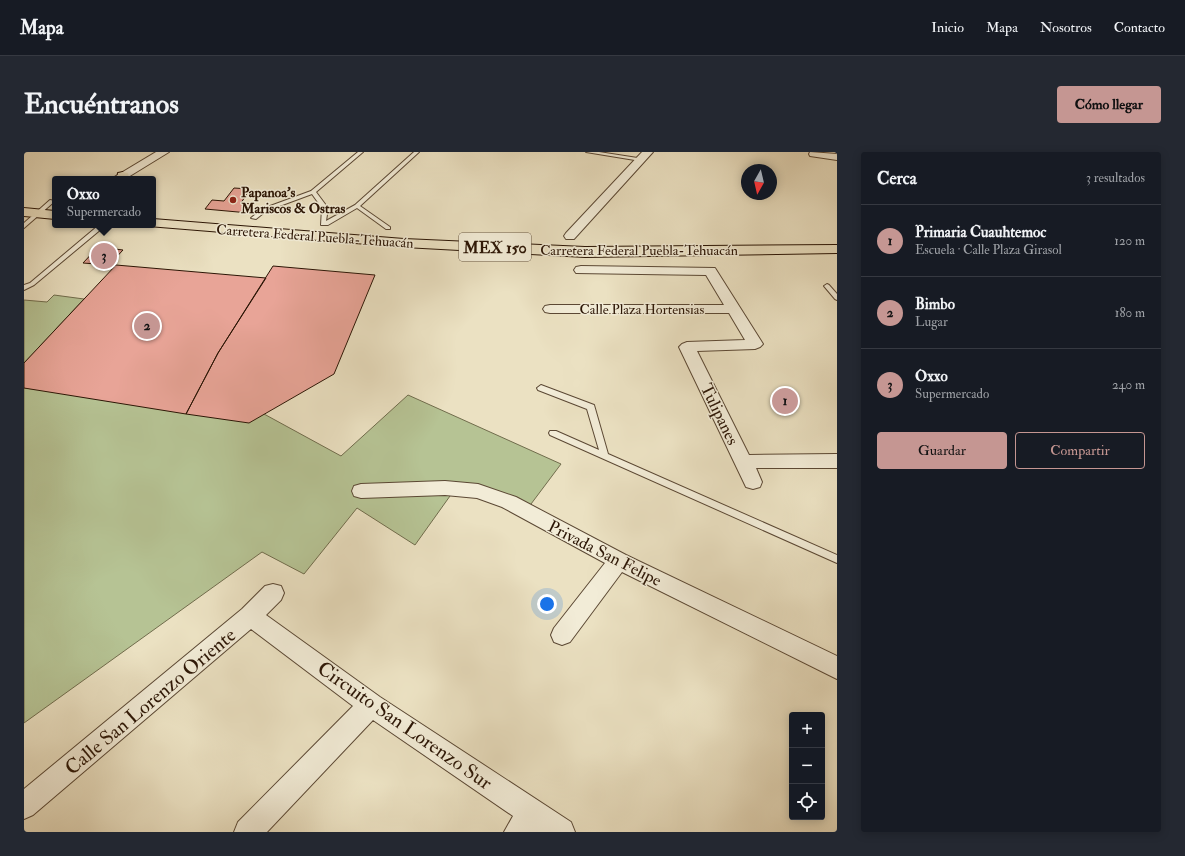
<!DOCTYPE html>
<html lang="es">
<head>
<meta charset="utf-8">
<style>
	body { margin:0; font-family:"IM FELL Double Pica",serif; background:#242831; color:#f1f3f6 }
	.controls { position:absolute; right:12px; bottom:12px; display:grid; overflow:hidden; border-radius:4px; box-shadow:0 2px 10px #0003 }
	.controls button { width:36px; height:36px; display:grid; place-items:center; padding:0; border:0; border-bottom:1px solid #363941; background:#171b24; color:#f1f3f6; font:20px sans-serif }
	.compass { position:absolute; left:717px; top:12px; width:36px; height:36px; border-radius:50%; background:#171b24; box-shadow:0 2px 10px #0003; rotate:188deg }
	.you { position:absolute; left:523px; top:452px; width:14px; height:14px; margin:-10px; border:3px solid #fff; border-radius:50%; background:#1a73e8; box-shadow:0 0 0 6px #1a73e833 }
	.badge { display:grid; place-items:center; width:26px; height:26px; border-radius:50%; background:#c59692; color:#111; font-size:13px; font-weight:700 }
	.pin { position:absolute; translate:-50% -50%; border:2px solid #fff; box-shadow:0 1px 4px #0006 }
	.popup { position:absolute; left:28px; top:24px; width:104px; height:52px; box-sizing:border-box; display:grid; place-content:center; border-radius:4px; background:#171b24; filter:drop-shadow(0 1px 3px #0005); font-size:13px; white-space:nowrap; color:#9ea1a6 }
	.popup b { font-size:15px; color:#f1f3f6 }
	.popup::after { content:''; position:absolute; left:50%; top:100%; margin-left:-8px; border:8px solid transparent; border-top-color:#171b24 }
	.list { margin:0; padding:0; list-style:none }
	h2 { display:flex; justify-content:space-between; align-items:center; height:52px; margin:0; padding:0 16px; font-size:17px }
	h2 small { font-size:13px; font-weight:400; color:#9ea1a6 }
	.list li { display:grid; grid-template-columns:26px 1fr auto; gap:12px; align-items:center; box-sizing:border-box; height:72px; padding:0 16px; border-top:1px solid #363941 }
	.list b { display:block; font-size:15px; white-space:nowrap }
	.list p { margin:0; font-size:13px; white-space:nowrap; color:#9ea1a6 }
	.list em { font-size:13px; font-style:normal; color:#9ea1a6 }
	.actions { display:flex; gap:8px; padding:12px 16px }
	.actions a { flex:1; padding:9px 0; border:1px solid #c59692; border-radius:4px; text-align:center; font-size:14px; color:#c59692 }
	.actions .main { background:#c59692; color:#111 }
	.icon { flex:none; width:22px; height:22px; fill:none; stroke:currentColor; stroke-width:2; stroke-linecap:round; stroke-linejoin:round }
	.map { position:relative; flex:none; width:813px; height:680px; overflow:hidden; border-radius:4px }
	header { display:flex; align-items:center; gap:24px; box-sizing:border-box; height:56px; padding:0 20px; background:#171b24; border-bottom:1px solid #363941 }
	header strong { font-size:19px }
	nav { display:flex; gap:22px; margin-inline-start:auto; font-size:14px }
	.intro { display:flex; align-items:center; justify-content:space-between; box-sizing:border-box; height:96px; padding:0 24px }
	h1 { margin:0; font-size:28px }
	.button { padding:10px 18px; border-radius:4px; background:#c59692; color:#111; font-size:14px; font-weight:700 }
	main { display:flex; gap:24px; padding:0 24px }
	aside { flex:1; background:#171b24; border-radius:4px; box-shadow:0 2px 10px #0003 }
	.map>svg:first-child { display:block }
</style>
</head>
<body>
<header>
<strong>Mapa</strong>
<nav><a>Inicio</a><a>Mapa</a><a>Nosotros</a><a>Contacto</a></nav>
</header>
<div class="intro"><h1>Encuéntranos</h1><a class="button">Cómo llegar</a></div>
<main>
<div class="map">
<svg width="813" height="680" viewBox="0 0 813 680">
	<rect width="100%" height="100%" fill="#ebe1c2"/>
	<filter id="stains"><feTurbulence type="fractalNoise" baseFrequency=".005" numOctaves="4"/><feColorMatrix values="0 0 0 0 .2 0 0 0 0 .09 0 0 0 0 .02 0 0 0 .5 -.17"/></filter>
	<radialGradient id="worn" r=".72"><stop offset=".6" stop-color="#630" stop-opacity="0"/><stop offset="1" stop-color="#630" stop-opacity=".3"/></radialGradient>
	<!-- green -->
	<path fill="#b6c394" stroke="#706c4c" d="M30,143l30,4 -60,64v-63l23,2z
		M0,236l240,26 77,42 67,-61 153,69 -39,52 -49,-24 -18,-3 -40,56 -58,-37 -53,66 -42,-22 -238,171z"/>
	<!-- building -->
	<path fill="#e8a497" stroke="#2b1505" d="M210,36l16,1 -9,14 13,1 -5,9 -44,-4 7,-9 12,1z
		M74,95l25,3 -14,15 -26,-2z
		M92,113l150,13 -48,75 -32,61 -162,-26v-25z
		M249,114l102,9 -41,99 -85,49 -63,-9 32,-61z"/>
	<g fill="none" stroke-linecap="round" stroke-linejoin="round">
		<!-- lane casing -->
		<g stroke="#5b4834" stroke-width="2">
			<path id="lane" d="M334,0h5l-47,40 12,16 -2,13 29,-16 59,-53h5l-59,54 30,21v2h-4l-29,-21 -29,17h-7l1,-17 -10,-14 -46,17 -10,8 -5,-1 11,-9 49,-18z
				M562,0h13l45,7 -3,2z
				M26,48l5,1 -31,27v-5z
				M75,73h7l-72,60 -10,5v-5l6,-2z
				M803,132l2,1 8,9v6l-2,-1 -11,-13z
				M517,233l53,20 14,49 229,101v8l-287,-128 -1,-2 1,-2h6l43,19 -12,-41 -49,-19 -1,-2z"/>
		</g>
		<!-- street casing -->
		<g stroke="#5b4834" stroke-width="2">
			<path id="street" d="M132,0h13l-44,27h-14z
				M618,0h11l-79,87h-8l-2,-3 2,-3z
				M786,0l27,2v6l-27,-4 -1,-2z
				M557,114l134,2 48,76 -3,3 -5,2 -58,2 52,104 88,-1v14h-81l6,14 -2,5 -7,2 -7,-2 -67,-140 3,-3 5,-2 58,-2 -16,-27h-179l-5,-1 -2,-3 2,-3 5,-1h174l-18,-30 -130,-2 -2,-3 2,-3z
				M421,329l33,3 38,13 110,58 211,101v23l-215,-107 -52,70 -8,3 -8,-3 -3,-7 3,-7 51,-65 -103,-56 -25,-9 -32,-3 -84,3 -7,-2 -2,-5 2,-5 7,-2z
				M249,432l8,2 3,7 -3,7 -15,15 114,82 191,125 4,10h-71l9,-16 -140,-96 -106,112h-33l4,-10 115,-116 -102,-77 -218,186 -9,4v-30l218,-180 23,-23z"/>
		</g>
		<!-- primary casing -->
		<g stroke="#2b1505" stroke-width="2">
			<path id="primary" d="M99,20l5,1 1,6h-12l1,-6z
				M0,56l31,3v8l-31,-3z
				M129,67l251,20 181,8 252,-2v8l-252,4 -181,-10 -256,-21 -1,-1h6z"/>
		</g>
		<!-- lane -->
		<use href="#lane" fill="#f2ecd7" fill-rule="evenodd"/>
		<!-- street -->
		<use href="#street" fill="#f2ecd7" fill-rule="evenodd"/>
		<!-- primary -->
		<use href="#primary" fill="#ebe1c2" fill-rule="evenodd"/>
	</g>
	<!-- markers -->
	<circle fill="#8f2418" stroke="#f2ecd7" stroke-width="1.5" cx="209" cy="48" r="4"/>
	<g text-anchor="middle" stroke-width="3" stroke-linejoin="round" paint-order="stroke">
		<!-- far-poi labels -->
		<g font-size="14" font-weight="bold" fill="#2b1505" stroke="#f2ecd7" text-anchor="start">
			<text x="217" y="45">Papanoa's<tspan x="217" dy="16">Mariscos &amp; Ostras</tspan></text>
		</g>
		<!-- far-street labels -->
		<g font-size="14" fill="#2b1505" stroke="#f2ecd7">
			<text transform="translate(291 84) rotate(4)" y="5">Carretera Federal Puebla-Tehuacán</text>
			<text x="615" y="103">Carretera Federal Puebla-Tehuacán</text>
			<text x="618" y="162">Calle Plaza Hortensias</text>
		</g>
		<!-- shield labels -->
		<rect fill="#f2ecd7" stroke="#675644" stroke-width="1" x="435" y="81" width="72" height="28" rx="3"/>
		<g font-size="16" font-weight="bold" fill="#2b1505">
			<text x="471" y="101">MEX 150</text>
		</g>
		<!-- street labels -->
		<g font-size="17" fill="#2b1505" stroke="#f2ecd7">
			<text transform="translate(696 262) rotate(64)" y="6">Tulipanes</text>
			<text transform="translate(581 401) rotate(27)" y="6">Privada San Felipe</text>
		</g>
		<!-- near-street labels -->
		<g font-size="20" fill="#2b1505" stroke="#f2ecd7">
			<text transform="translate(126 549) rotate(-40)" y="7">Calle San Lorenzo Oriente</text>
			<text transform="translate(381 573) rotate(35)" y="7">Circuito San Lorenzo Sur</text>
		</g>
	</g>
	<rect width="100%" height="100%" filter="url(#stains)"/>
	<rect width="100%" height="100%" fill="url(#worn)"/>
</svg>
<div class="controls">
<button>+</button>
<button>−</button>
<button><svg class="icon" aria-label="locate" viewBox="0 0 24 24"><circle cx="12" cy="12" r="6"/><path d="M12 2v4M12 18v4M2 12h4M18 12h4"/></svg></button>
</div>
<svg class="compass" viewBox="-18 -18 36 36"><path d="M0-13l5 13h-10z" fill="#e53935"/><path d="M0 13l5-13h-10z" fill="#9ea1a6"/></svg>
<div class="you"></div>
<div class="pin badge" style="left:761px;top:249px">1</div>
<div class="pin badge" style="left:123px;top:174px">2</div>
<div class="pin badge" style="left:80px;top:104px">3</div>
<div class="popup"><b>Oxxo</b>Supermercado</div>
</div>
<aside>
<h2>Cerca<small>3 resultados</small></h2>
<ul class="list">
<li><span class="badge">1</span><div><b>Primaria Cuauhtemoc</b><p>Escuela · Calle Plaza Girasol</p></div><em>120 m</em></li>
<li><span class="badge">2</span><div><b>Bimbo</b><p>Lugar</p></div><em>180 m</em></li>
<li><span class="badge">3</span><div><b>Oxxo</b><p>Supermercado</p></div><em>240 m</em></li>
</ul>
<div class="actions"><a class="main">Guardar</a><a>Compartir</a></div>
</aside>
</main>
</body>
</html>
